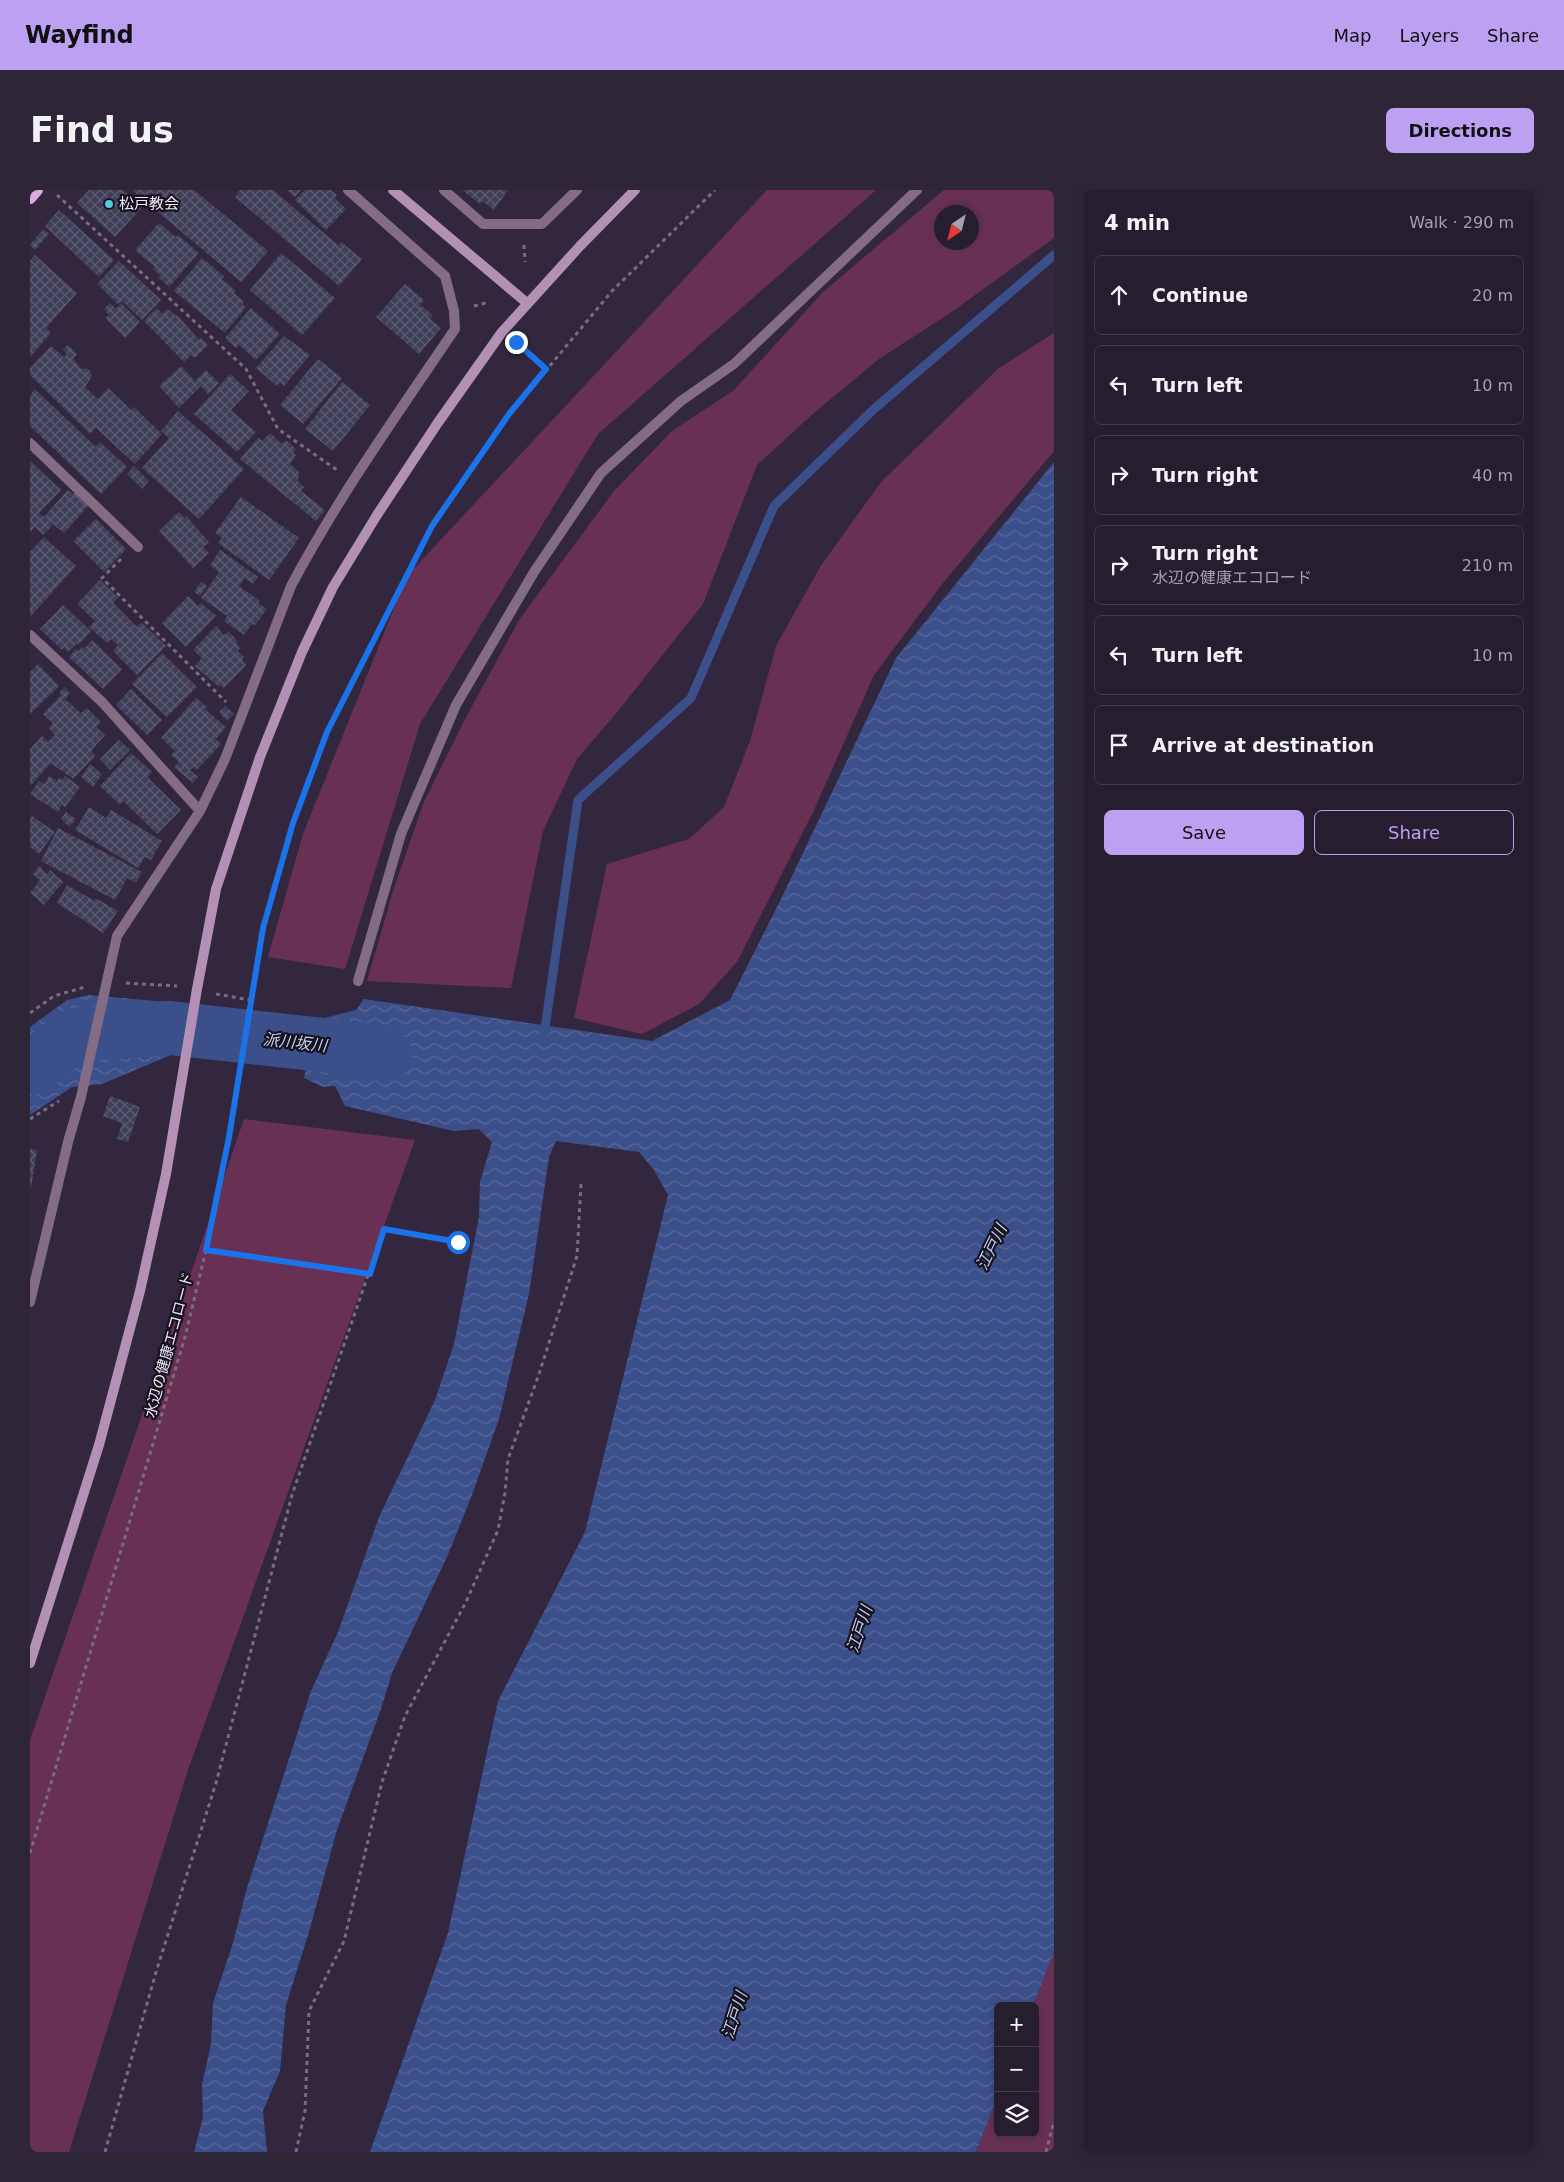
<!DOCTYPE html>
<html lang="en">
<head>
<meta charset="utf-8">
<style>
	body { margin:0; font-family:"DejaVu Sans","Noto Sans JP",sans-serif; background:#2e2637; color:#f1f3f6 }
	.controls { position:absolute; right:15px; bottom:15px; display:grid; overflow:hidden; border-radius:8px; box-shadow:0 2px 8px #0003 }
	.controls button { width:45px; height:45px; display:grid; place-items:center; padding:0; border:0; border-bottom:1px solid #423b4b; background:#261d2f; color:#f1f3f6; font:25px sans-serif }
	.compass { position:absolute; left:904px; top:15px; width:45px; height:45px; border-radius:50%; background:#261d2f; box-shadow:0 2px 8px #0003; rotate:215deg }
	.stop { position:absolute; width:15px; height:15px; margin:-11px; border:4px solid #1a73e8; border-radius:50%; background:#fff }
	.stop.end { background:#1a73e8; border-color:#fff; box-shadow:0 1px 5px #0008 }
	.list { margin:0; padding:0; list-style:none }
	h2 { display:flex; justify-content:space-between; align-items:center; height:65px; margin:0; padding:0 20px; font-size:21px }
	h2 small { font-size:16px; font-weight:400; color:#a4a2aa }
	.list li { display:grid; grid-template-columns:32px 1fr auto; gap:15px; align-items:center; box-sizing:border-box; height:80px; margin:0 10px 10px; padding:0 10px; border:1px solid #423b4b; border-radius:8px }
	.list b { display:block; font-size:19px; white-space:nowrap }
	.list p { margin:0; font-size:16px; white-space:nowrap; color:#a4a2aa }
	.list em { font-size:16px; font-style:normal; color:#a4a2aa }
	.actions { display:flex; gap:10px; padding:15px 20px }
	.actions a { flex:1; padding:11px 0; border:1px solid #bca0f2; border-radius:8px; text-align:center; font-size:18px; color:#bca0f2 }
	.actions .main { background:#bca0f2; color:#111 }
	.icon { flex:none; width:28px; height:28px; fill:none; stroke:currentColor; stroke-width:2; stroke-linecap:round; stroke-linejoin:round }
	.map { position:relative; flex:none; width:1024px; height:1962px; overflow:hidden; border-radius:8px }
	header { display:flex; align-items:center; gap:30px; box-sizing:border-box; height:70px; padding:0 25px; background:#bca0f2; color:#111 }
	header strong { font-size:24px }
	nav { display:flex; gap:28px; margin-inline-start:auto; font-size:18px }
	.intro { display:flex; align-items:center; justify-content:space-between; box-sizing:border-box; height:120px; padding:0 30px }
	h1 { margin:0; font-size:35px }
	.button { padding:12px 22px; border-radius:8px; background:#bca0f2; color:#111; font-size:18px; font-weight:700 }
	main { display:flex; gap:30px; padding:0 30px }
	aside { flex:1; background:#261d2f; border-radius:8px; box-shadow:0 2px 8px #0003 }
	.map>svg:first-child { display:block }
</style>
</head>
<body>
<header>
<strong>Wayfind</strong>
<nav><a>Map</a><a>Layers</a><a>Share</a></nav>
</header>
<div class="intro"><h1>Find us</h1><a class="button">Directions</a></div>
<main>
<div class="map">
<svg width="1024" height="1962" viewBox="0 0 1024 1962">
	<defs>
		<pattern id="water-waves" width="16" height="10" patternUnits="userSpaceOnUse" patternTransform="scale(1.25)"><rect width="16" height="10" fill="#3b4f8a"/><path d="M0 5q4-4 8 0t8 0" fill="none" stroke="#58689b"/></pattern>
		<pattern id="building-cross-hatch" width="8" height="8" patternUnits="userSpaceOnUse" patternTransform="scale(1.25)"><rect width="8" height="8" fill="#403f5a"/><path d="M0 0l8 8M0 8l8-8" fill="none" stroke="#5c5b73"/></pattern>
	</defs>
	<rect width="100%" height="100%" fill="#32273f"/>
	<!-- grass -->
	<path fill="#683154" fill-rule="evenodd" d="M737,0h109l-278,244 -178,290 -75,245 -77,-12 35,-123 104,-258z
		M914,0h110v48l-101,73 -74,48 -64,53 -58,53 -54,139 -89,112 -37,43 -34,72 -32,157 -144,-7 27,-93 30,-86 40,-81 55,-101 95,-129 58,-60 62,-41 90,-99zM942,22v30h-30v-30z
		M1024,143v118l-111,132 -69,92 -60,135 -77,152 -38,42 -57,30 -68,-16 33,-154 82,-25 35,-32 26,-66 26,-95 44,-79 61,-85 118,-114z
		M214,929l171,21 -227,630 -119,382h-39v-412z
		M1024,1762v200h-78l22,-56v37h37v-127h-2z"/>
	<!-- water -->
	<path fill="url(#water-waves)" d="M1024,272v1490l-21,54h-35v90l-22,56h-606l78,-219 50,-232 87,-169 83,-337 -14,-25 -15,-18 -83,-11 -7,16 -20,137 -30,125 -27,76 -25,62 -55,116 -11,36 -44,121 -28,102 -23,73 -6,66 -17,40 4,41h-73l9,-35 -1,-33 9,-40 2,-41 20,-60 13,-52 65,-200 27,-59 41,-115 56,-117 19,-56 25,-127 1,-35 12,-40 -13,-13 -25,2 -109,-25 -10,-20 -12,1 -19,-9 12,-58 40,-10 8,-11 288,42 78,-41 51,-101 115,-241z
		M59,805l89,8 -7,52 -69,29 -30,3 -42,28v-88l37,-27z"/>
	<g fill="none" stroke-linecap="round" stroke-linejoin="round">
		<!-- stream -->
		<path stroke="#3b4f8a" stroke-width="9" d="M514,845l34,-235 113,-102 83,-192 100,-97 180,-154"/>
		<!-- river -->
		<path stroke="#3b4f8a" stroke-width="54" d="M0,878l45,-33 95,-7 189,21 26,6"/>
	</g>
	<!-- building -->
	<path fill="url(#building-cross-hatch)" d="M59,0h34l19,17 -27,30 -38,-34z
		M102,0h62l74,61 -27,31z
		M210,0h33l65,55 3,-3 21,17 -23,27 -104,-89z
		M257,0h14l-6,7z
		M275,0h26l6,5 -2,3 11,11 -20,21 -31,-30z
		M432,0h46l-14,20 -12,-9 -2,3z
		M29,20l55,50 -15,17 -54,-51z
		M129,33l17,14 2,-2 21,18 -30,34 -11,-10 2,-2 -7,-6 2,-2 -20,-17z
		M13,39l6,5 -14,16 -5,-5z
		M251,63l54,45 -33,37 -52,-45z
		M5,65l42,38 -31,35 5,5 -21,24v-96z
		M172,68l22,18 -2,3 14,12 -2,2 10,9 -2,2 4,3 -21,26 -51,-42z
		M89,71l42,39 -19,20 -20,-19 -4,3 -21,-20z
		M375,94l19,16 -4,5 13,10 -3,4 11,9 -22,26 -43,-37z
		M80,113l6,6 5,-6 19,19 -15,16 -20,-20 4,-3 -5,-6z
		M127,118l5,6 6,-5 8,7 1,-1 22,25 2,-2 7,7 -13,13 -4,-3 -7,7 -40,-41z
		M221,118l29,26 -24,26 -17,-15 -3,3 -11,-10z
		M254,146l26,19 -26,31 -4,-3 -3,3 -21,-18z
		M38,155l9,9 -4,5 8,10 5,-1 4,3 2,5 -7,11 13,12 10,-11 23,22 3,-3 28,27 -27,30 -39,-36 -6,6 -60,-59v-7l21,-22 13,11 3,-3 -4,-4z
		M288,169l24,19 -39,46 -23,-19z
		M151,176l14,15 11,-11 13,13 -11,11 -7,-8 -22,22 -20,-22z
		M200,184l19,17 -18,19 25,22 -19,20 -43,-38z
		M312,192l28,23 -37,46 -28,-22z
		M5,199l61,58 4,-5 27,25 -26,27 -71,-68v-31z
		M148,221l66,58 -45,50 -57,-51 27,-30 -8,-7z
		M240,243l12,11 4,-4 10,9 -3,4 3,2 -6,9 9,8 -1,9 6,6 -3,4 24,19 -9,11 -76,-62 18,-21 4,3z
		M0,271l31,29 -22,23 5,4 24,-27 5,4 2,-2 14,13 -25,28 -17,-14 6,6 -10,10 -8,-8 -5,5z
		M104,276l15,15 -7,8 -15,-15z
		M211,307l58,41 -30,42 -51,-37 4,-5 -7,-5z
		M149,322l5,6 2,-2 23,26 -6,5 6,6 -16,15 -34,-37z
		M66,329l30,30 -22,23 -31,-31z
		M14,347l32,29 -46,51v-65z
		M190,360l38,27 -5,7 -8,-6 -6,8 21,15 -2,2 9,6 -12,16 -3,-1 -8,11 -20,-14 3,-5 -26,-18 18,-26 -9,-7z
		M70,390l18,18 -5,5 24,24 5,-4 24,23 -29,29 -24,-24 5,-6 -7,-6 -4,4 -18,-16 6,-6 -18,-17z
		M171,392l6,4 -7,10 -6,-4z
		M158,406l10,10 3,-3 15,13 -30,31 -24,-24z
		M33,415l28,26 -13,14 -1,-2 -9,9 -4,-4 -2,2 -22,-21z
		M186,436l8,9 5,-3 9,9 -2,2 4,5 -2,3 6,6 -2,3 4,5 -22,23 -4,-3 -1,2 -24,-21 7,-8 -9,-8z
		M62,450l30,29 -19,20 -34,-32 7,-8 3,2 3,-4 2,2z
		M132,463l35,34 -30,30 -35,-33z
		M8,474l21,22 -29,28v-42z
		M34,497l6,6 -5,6 16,14 6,-5 14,14 -5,5 9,8 -14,16 4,5 -22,23 -22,-16 -21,23v-37l12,-13 6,6 7,-7 -6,-7 4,-5 -10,-9 18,-19 -2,-2z
		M101,499l31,31 -15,15 -31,-30z
		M166,508l11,9 -2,2 21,18 -10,12 5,5 -24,26 -4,-3 -3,3 8,7 -5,6 -19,-16 5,-5 -8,-7 4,-4 -14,-13z
		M195,516l9,8 -7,7 -8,-9z
		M89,550l11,10 -20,20 -10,-11z
		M101,563l21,19 -5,5 34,33 -24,24 -34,-33 -3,4 -20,-19z
		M60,574l12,10 -9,13 -12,-10z
		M19,586l8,5 2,-3 3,2 3,-4 15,11 -15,20 -3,-2 -4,7 -28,-18 9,-13 5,3z
		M59,617l17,11 5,-8 51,31 -11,19 -6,-3 -7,11 -63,-38z
		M36,622l10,7 -7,8 -8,-8z
		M2,626l23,16 -16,22 -9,-7v-29z
		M28,638l84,44 -6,11 -9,-5 -12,22 -74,-39z
		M9,676l8,8 3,-4 13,12 -19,23 -14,-12 10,-13 -7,-6z
		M37,695l26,15 4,-1 21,12 -15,22 -46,-30z
		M80,906l30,11 -12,35 -11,-3 5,-16 -19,-7z
		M0,959l7,1 -6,38h-1z"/>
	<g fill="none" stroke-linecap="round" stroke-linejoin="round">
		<!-- path -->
		<path stroke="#776e83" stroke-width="3" stroke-dasharray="4 4" stroke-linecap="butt" d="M27,5l189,174 32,60 59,41
			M494,55l1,17
			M444,116l15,-4
			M488,154l28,25
			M91,369l-19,19 124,124
			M96,793l51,3
			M186,804l34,6
			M0,823l24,-17 31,-9
			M0,929l29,-18
			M176,1060l164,24
			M0,1663l155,-516 21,-87 23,-113 34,-209 30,-105 34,-91 105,-206 77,-111 103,-124 103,-101
			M75,1962l51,-180 60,-189 76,-288 92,-266 74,13
			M266,1962l9,-41 4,-100 35,-70 38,-159 23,-66 61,-114 32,-72 7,-37 3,-34 30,-82 39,-121 4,-72
			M1016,1962l8,-31"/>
		<!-- lane -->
		<path stroke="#836c84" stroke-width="10" d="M0,253l108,104
			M328,791l43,-147 55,-129 78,-133 67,-99 80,-72 53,-37 183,-174"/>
		<!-- street -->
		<path stroke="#836c84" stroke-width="10" d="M414,0l39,34h59l35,-34
			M0,445l72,67 98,109
			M0,1112l38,-160 13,-45 36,-161 83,-125 25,-52 66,-173c48,-90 107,-173 164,-257l-1,-18 -9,-35 -97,-86"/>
		<!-- secondary -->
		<path stroke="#b390b6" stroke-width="10" d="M363,0l134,113
			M0,1473l69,-218 41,-154 26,-117 31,-185 19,-100 44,-132 42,-105 31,-65 44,-72 60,-91 65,-92 78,-86 55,-56"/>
		<!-- primary -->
		<path stroke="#d9abdd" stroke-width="12" d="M0,8l7,-8"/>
	</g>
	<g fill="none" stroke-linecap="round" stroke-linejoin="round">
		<!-- route -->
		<path stroke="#1a73e8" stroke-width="6" d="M428,1052l-74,-13 -14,45 -164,-24 23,-113 34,-209 30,-105 34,-91 105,-206 77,-112 37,-45 -30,-27"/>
	</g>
	<!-- markers -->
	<circle fill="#55cadf" stroke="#17121d" stroke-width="2" cx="79" cy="14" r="5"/>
	<g text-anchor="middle" stroke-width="4.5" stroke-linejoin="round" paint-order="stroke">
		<!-- poi labels -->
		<g font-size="15" fill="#f1eafa" stroke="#17121d" text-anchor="start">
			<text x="89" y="19">松戸教会</text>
		</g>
		<!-- street labels -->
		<g font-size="15" fill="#f1eafa" stroke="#17121d">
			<text transform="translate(139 1155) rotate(-75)" y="5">水辺の健康エコロード</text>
		</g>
		<!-- water labels -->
		<g font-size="16" font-style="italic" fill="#c2d1f5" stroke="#17121d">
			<text transform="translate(265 852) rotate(6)" y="6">派川坂川</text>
			<text transform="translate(961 1057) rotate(-64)" y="6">江戸川</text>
			<text transform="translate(829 1439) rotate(-72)" y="6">江戸川</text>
			<text transform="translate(704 1825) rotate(-72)" y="6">江戸川</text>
		</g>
	</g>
</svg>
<div class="controls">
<button>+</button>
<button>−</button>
<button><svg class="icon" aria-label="layers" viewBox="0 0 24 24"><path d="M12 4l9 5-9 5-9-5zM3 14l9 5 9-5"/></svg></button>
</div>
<svg class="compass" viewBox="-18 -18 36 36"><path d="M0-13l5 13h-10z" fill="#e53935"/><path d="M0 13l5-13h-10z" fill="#a4a2aa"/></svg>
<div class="stop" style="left:428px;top:1052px"></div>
<div class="stop end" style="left:486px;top:152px"></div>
</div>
<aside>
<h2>4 min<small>Walk · 290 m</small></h2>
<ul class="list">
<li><svg class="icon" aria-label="ahead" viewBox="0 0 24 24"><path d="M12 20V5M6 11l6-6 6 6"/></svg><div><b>Continue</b></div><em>20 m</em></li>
<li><svg class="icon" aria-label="left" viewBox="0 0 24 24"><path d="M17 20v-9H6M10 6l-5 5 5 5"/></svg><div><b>Turn left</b></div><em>10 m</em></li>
<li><svg class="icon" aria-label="right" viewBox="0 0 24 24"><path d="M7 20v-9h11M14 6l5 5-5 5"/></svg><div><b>Turn right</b></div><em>40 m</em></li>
<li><svg class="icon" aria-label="right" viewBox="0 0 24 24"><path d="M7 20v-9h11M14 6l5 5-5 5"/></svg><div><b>Turn right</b><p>水辺の健康エコロード</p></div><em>210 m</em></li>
<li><svg class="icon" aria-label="left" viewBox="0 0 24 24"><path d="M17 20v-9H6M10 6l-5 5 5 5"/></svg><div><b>Turn left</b></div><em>10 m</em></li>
<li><svg class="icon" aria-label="arrive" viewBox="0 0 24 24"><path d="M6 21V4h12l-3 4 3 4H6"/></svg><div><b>Arrive at destination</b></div></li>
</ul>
<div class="actions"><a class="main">Save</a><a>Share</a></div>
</aside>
</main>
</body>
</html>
